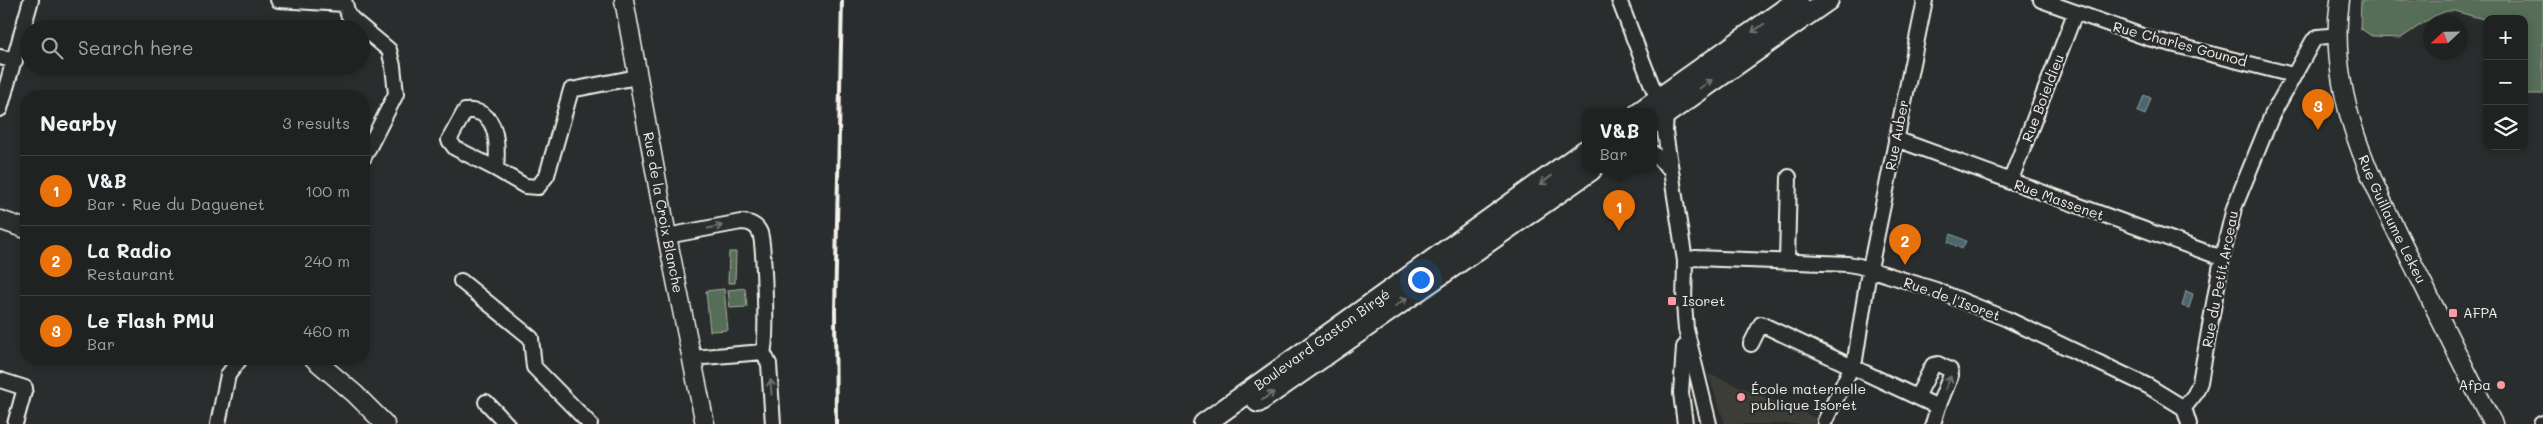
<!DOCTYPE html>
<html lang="en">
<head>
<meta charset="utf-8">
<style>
	body { margin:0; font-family:Mali,sans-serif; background:#2d2f2f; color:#f1f3f6 }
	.controls { position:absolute; right:15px; top:15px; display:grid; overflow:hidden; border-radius:10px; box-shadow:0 2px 8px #0003 }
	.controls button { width:45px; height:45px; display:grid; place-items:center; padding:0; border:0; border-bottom:1px solid #3d3f40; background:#202222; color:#f1f3f6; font:25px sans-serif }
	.compass { position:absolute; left:2423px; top:15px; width:45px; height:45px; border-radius:50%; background:#202222; box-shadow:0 2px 8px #0003; rotate:248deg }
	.you { position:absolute; left:1420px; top:279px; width:18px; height:18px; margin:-12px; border:4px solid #fff; border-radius:50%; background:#1a73e8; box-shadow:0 0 0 8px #1a73e833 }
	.badge { display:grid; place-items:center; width:32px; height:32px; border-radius:50%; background:#2563eb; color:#fff; font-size:16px; font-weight:700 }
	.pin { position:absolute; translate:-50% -41px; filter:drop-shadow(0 1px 2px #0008) }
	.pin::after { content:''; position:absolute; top:26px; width:18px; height:15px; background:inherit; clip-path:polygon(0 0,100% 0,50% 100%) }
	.popup { position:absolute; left:1582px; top:108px; width:75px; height:65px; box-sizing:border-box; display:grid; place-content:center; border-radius:10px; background:#202222; filter:drop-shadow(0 1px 4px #0005); font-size:16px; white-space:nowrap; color:#a2a4a5 }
	.popup b { font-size:19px; color:#f1f3f6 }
	.popup::after { content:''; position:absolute; left:50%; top:100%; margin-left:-10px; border:10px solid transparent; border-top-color:#202222 }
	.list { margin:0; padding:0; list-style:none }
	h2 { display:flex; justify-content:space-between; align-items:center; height:65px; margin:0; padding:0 20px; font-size:21px }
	h2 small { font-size:16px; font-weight:400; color:#a2a4a5 }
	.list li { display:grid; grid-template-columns:32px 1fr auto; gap:15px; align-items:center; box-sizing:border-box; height:70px; padding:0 20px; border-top:1px solid #3d3f40 }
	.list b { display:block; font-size:19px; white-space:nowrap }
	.list p { margin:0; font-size:16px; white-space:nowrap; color:#a2a4a5 }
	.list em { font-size:16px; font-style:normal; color:#a2a4a5 }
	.icon { flex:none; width:28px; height:28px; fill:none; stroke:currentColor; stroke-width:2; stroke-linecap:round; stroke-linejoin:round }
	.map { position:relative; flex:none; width:2543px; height:424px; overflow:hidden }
	.search { position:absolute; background:#202222; box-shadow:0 2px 8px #0003; left:20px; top:20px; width:350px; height:55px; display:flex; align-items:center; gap:12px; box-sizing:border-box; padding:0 18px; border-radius:28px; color:#a2a4a5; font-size:19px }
	.panel { position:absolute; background:#202222; box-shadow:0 2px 8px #0003; left:20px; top:90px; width:350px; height:275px; border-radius:20px }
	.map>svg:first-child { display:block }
</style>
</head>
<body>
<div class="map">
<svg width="2543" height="424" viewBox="0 0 2543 424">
	<rect width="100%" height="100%" fill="#2a2d2e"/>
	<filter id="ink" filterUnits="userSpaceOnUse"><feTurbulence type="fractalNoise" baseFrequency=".02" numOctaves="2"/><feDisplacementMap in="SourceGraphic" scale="10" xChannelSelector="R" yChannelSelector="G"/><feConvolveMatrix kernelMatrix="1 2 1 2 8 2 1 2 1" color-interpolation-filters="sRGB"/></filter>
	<g filter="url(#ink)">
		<!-- built -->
		<path fill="#3c3c38" d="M1708,374l11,4 112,46h-106z"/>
		<!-- green -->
		<path fill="#576d59" stroke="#a6afa0" d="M2361,0h182v94h-19v-75l-37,1 -33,-9h-7l-13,5 -33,22 -28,-1 -13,-9z
			M729,252h7l-1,31h-7z
			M745,288l2,19 -17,1 -2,-18z
			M724,289l4,41 -18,1 -4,-40z"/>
		<!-- water -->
		<path fill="#4b666f" stroke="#8f9e9f" d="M2144,95l7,3 -6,17 -7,-3z
			M1951,234l15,7 -4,8 -14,-7z
			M2186,291l7,3 -4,14 -7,-2z"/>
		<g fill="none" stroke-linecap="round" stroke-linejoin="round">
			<!-- minor casing -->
			<g stroke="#f4f1e8" stroke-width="18">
				<path id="minor" d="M278,0l66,4
					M344,0l4,14 5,6 36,30 4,16 3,28 -32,63
					M1619,0l34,88 13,24 -1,20 20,129 -1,42 2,26 23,95
					M2041,0l107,38 145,37
					M0,57l15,4
					M0,109l31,-109
					M1896,139l326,119
					M1653,153l18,17
					M496,169l-41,-21 -6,-8 16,-29c34,-3 33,35 31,58l29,17 13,1 9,-12 24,-85 66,-13
					M2010,182l65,-169
					M667,236l74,-14c8,0 16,3 19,11 4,11 8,111 3,119
					M1685,261l10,-3 153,6 11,2 77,24 71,29 141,67 36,22 5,16
					M1787,261l2,-84
					M461,281l70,57 3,29 56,57
					M1751,344l10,-20 177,83 13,-32 -1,-5 -12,-6 -5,1 -16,32
					M1684,347l-3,46 4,31
					M763,352l6,12 4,60
					M692,358l71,-6
					M0,380l25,8 -10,36
					M486,402l21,22
					M2184,408l11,-14 5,-12 22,-124 12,-50 38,-93 41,-74 5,-4 21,-2
					M1825,421l30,-61 12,-77 58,-283
					M218,424l10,-49 12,-16
					M1933,424l5,-17
					M2541,424l2,-1"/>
			</g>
			<!-- tertiary casing -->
			<g stroke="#f4f1e8" stroke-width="21">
				<g id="tertiary">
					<path id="s1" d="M624,0l43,236 38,188"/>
					<path id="s2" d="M2340,0c-15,101 40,198 83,284 23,47 46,94 70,140"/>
					<path d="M0,220l26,9"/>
					<path d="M314,359l41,35 30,30"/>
				</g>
			</g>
			<!-- secondary casing -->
			<g stroke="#f4f1e8" stroke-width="24">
				<g id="secondary">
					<path d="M1640,112l158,-112"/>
					<path d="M1653,123l175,-123"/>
					<path d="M1258,402l333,-232"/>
					<path id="s3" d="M1204,424l381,-273"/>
				</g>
			</g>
			<!-- minor -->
			<use href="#minor" stroke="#2a2d2e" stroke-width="14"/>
			<!-- tertiary -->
			<use href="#tertiary" stroke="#2a2d2e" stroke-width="18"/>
			<!-- secondary -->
			<use href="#secondary" stroke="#2a2d2e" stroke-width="20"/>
			<!-- rail -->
			<path stroke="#f4f1e8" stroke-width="4" d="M836,424l-1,-113 7,-311"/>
		</g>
		<!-- one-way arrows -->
		<defs><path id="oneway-shaft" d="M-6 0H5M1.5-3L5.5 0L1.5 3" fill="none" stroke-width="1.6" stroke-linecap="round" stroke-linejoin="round" transform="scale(1.25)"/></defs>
		<g stroke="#71726f">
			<use href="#oneway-shaft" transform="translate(1758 28) rotate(145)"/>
			<use href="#oneway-shaft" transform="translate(1706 84) rotate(-35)"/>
			<use href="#oneway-shaft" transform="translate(1546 180) rotate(144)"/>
			<use href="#oneway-shaft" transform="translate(715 227) rotate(-11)"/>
			<use href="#oneway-shaft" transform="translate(1401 302) rotate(-35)"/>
			<use href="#oneway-shaft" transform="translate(1948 383) rotate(-67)"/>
			<use href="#oneway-shaft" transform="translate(771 387) rotate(-94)"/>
			<use href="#oneway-shaft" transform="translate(1268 396) rotate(-35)"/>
		</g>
	</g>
	<!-- markers -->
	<g fill="#ff9aa2" stroke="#2a2d2e" stroke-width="2">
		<rect x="1667" y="296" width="10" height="10" rx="2.5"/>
		<rect x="2448" y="308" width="10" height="10" rx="2.5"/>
		<circle cx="2501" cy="385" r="5"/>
		<circle cx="1741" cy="397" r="5"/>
	</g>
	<g text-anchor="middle" stroke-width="4.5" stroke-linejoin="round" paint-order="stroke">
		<!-- street labels -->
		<g font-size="14" fill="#f4f1e8" stroke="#2a2d2e">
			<text transform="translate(2180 44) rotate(15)" y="5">Rue Charles Gounod</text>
			<text transform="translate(2043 98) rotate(-69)" y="5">Rue Boieldieu</text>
			<text transform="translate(1897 135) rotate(-79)" y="5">Rue Auber</text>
			<text transform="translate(2059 200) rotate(20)" y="5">Rue Massenet</text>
			<text dy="5" stroke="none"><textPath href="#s1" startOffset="216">Rue de la Croix Blanche</textPath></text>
			<text dy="5" stroke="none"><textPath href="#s2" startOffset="229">Rue Guillaume Lekeu</textPath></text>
			<text transform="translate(2220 279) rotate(-79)" y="5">Rue du Petit Arceau</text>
			<text transform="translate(1952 299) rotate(20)" y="5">Rue de l'Isoret</text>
			<text dy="5" stroke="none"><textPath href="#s3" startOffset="145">Boulevard Gaston Birgé</textPath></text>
		</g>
		<!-- poi labels -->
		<g font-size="14" fill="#f4f1e8" stroke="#2a2d2e" text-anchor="start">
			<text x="1682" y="306">Isoret</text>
			<text x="2463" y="318">AFPA</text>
			<text x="2491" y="390" text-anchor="end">Afpa</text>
			<text x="1751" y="394">École maternelle<tspan x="1751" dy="16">publique Isoret</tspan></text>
		</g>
	</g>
</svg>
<div class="controls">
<button>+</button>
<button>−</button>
<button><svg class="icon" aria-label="layers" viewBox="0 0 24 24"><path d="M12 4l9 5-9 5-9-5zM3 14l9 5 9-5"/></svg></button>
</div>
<svg class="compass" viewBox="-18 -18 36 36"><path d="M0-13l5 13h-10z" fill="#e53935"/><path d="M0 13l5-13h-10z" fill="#a2a4a5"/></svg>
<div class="you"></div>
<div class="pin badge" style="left:1619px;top:231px;background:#e8710a">1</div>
<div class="popup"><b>V&amp;B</b>Bar</div>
<div class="pin badge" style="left:1905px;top:265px;background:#e8710a">2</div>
<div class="pin badge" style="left:2318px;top:130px;background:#e8710a">3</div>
<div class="search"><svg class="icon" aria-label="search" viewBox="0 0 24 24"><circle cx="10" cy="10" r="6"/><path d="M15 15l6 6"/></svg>Search here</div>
<section class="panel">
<h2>Nearby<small>3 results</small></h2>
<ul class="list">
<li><span class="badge" style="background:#e8710a">1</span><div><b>V&amp;B</b><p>Bar · Rue du Daguenet</p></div><em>100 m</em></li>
<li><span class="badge" style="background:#e8710a">2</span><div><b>La Radio</b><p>Restaurant</p></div><em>240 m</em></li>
<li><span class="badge" style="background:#e8710a">3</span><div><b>Le Flash PMU</b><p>Bar</p></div><em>460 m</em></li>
</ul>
</section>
</div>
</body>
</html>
